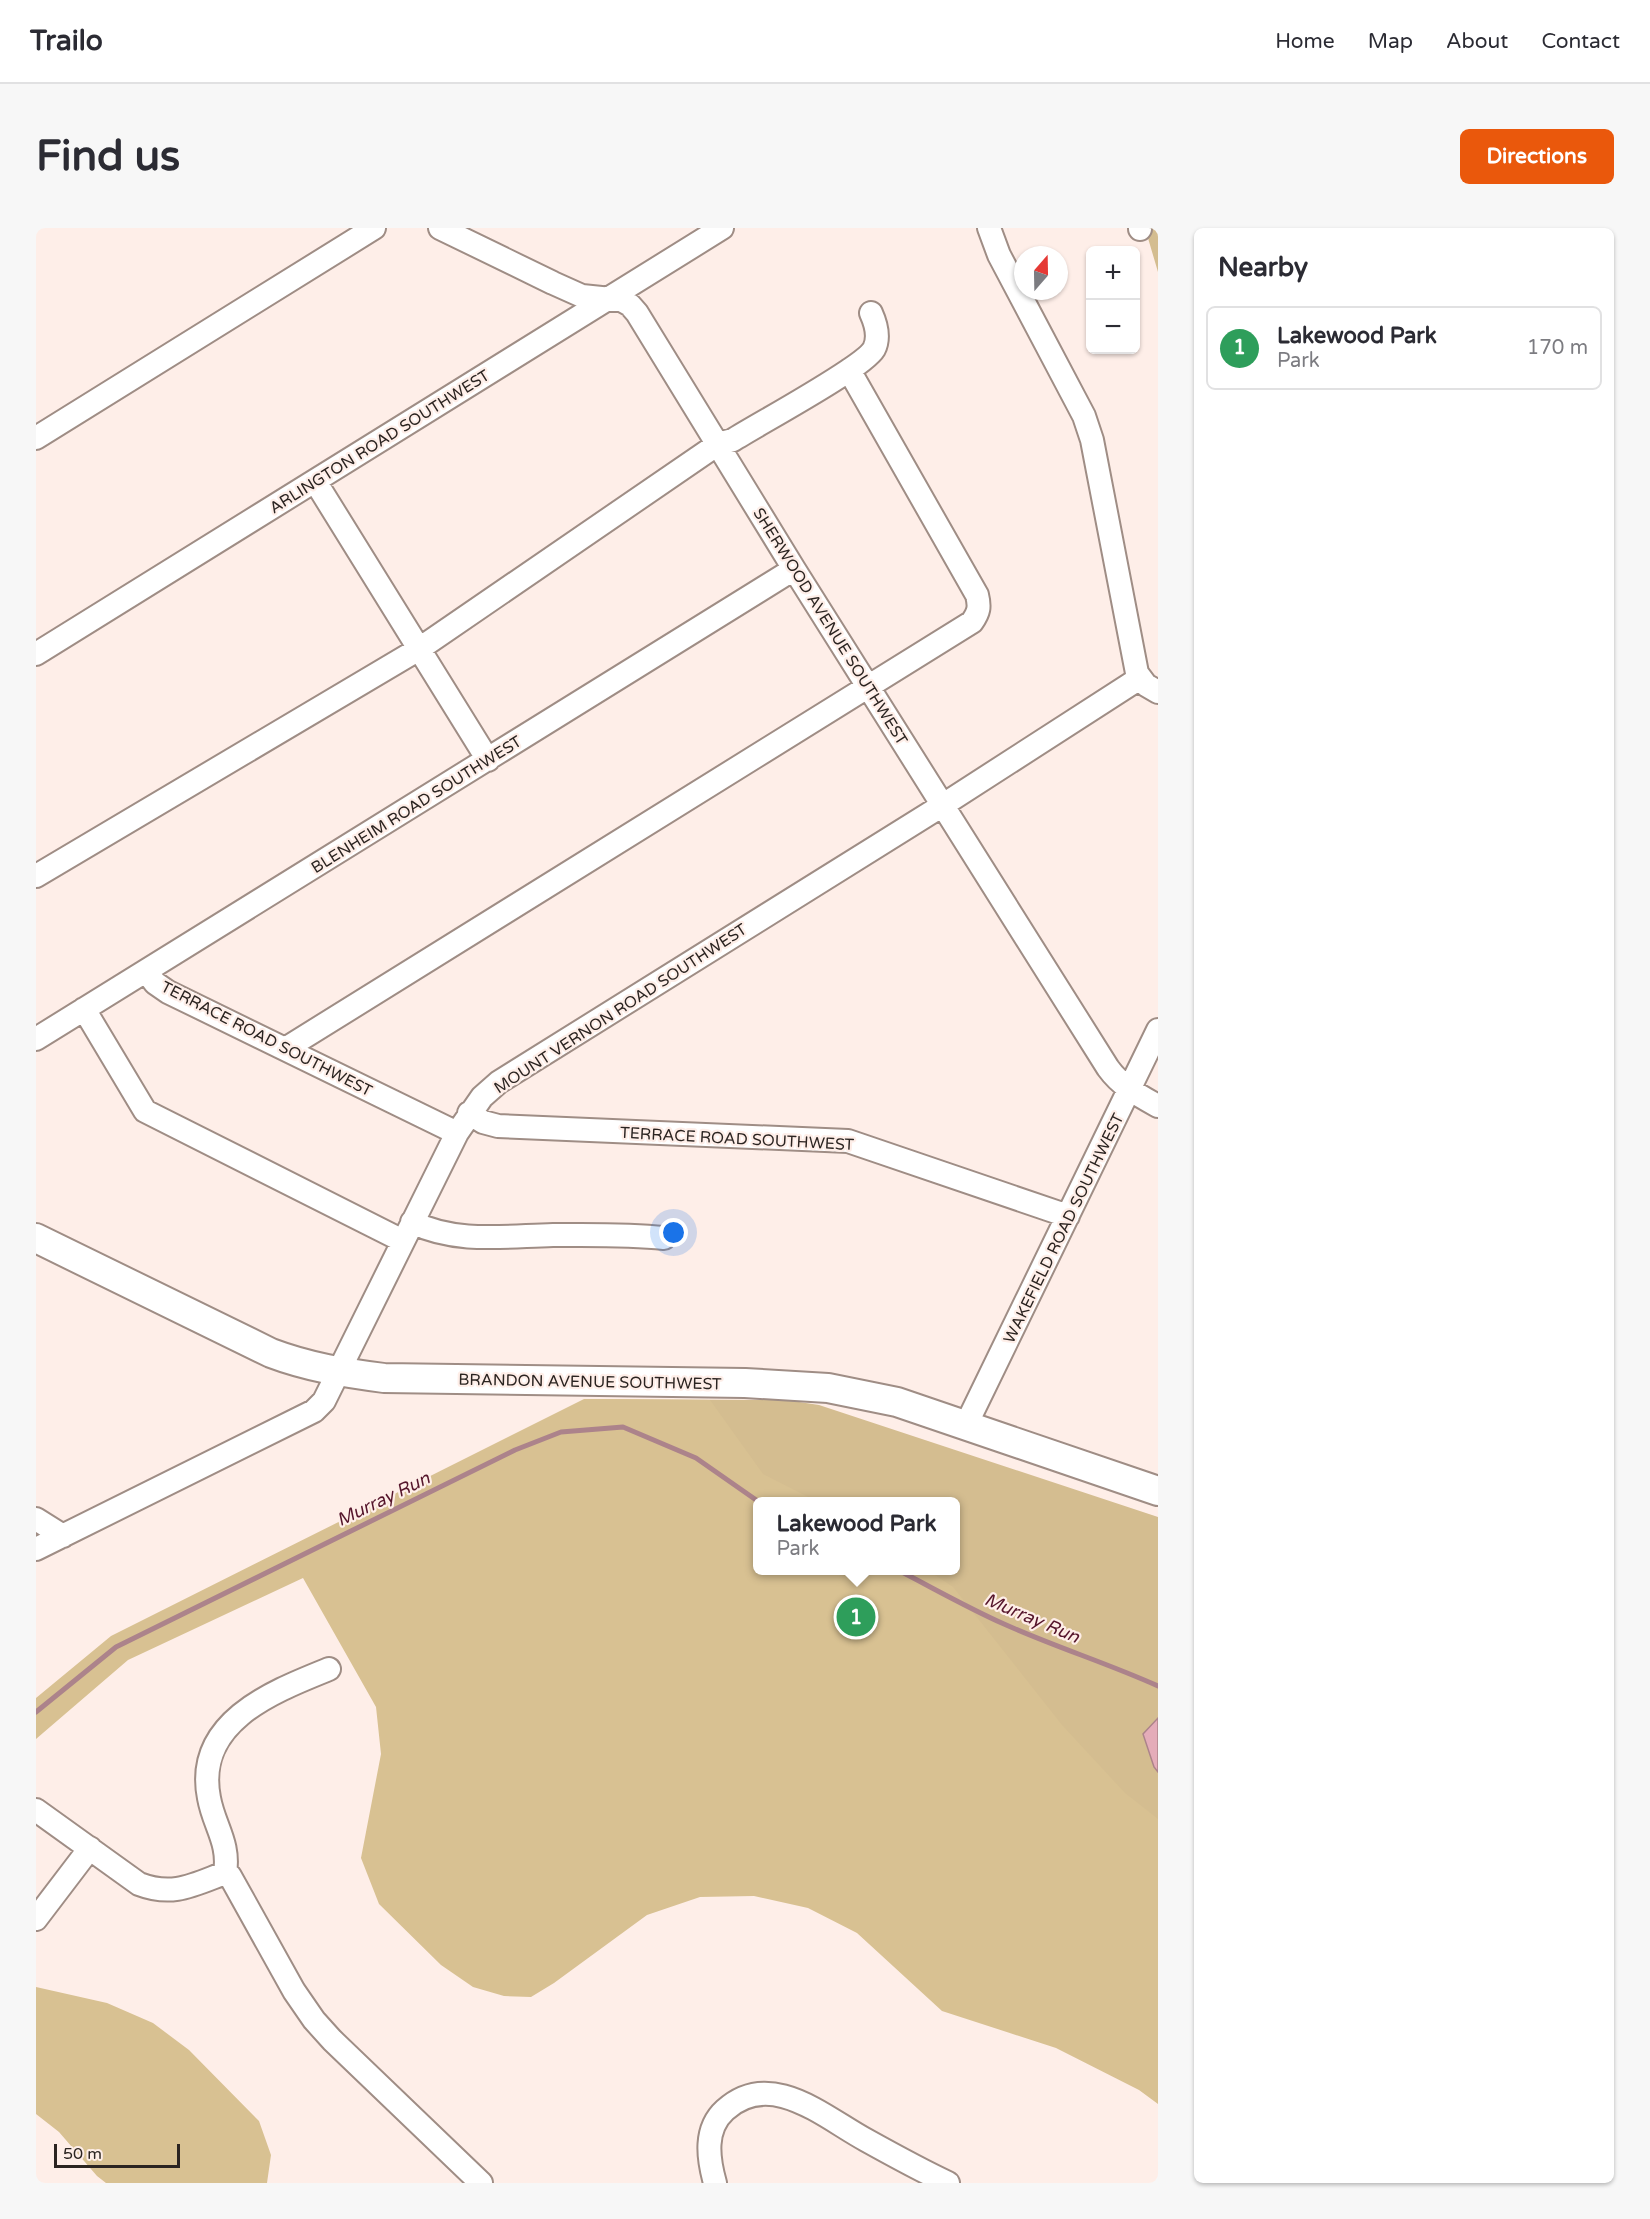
<!DOCTYPE html>
<html lang="en">
<head>
<meta charset="utf-8">
<style>
	body { margin:0; font-family:"Varela Round",sans-serif; background:#f7f7f7; color:#2b2b33 }
	.controls { position:absolute; right:18px; top:18px; display:grid; overflow:hidden; border-radius:9px; box-shadow:0 2px 4px #0004 }
	.controls button { width:54px; height:54px; display:grid; place-items:center; padding:0; border:0; border-bottom:2px solid #e1e1e2; background:#fff; color:#2b2b33; font:30px sans-serif }
	.compass { position:absolute; left:978px; top:18px; width:54px; height:54px; border-radius:50%; background:#fff; box-shadow:0 2px 4px #0004; rotate:20deg }
	.scale { position:absolute; left:18px; bottom:15px; width:126px; box-sizing:border-box; padding-left:6px; border:3px solid #2b2421; border-top:0; font-size:16px; line-height:21px; white-space:nowrap; color:#2b2421; -webkit-text-stroke:4px #feeee8; paint-order:stroke }
	.you { position:absolute; left:638px; top:1005px; width:21px; height:21px; margin:-15px; border:4px solid #fff; border-radius:50%; background:#1a73e8; box-shadow:0 0 0 9px #1a73e833 }
	.badge { display:grid; place-items:center; width:39px; height:39px; border-radius:50%; background:#ea580c; color:#fff; font-size:20px; font-weight:700 }
	.pin { position:absolute; translate:-50% -50%; border:3px solid #fff; box-shadow:0 2px 6px #0006 }
	.popup { position:absolute; left:717px; top:1269px; width:207px; height:78px; box-sizing:border-box; display:grid; place-content:center; border-radius:9px; background:#fff; filter:drop-shadow(0 2px 4px #0005); font-size:20px; white-space:nowrap; color:#7c7c81 }
	.popup b { font-size:22px; color:#2b2b33 }
	.popup::after { content:''; position:absolute; left:50%; top:100%; margin-left:-12px; border:12px solid transparent; border-top-color:#fff }
	.list { margin:0; padding:0; list-style:none }
	h2 { display:flex; justify-content:space-between; align-items:center; height:78px; margin:0; padding:0 24px; font-size:26px }
	h2 small { font-size:20px; font-weight:400; color:#7c7c81 }
	.list li { display:grid; grid-template-columns:39px 1fr auto; gap:18px; align-items:center; box-sizing:border-box; height:84px; margin:0 12px 12px; padding:0 12px; border:2px solid #e1e1e2; border-radius:9px }
	.list b { display:block; font-size:22px; white-space:nowrap }
	.list p { margin:0; font-size:20px; white-space:nowrap; color:#7c7c81 }
	.list em { font-size:20px; font-style:normal; color:#7c7c81 }
	.map { position:relative; flex:none; width:1122px; height:1955px; overflow:hidden; border-radius:9px }
	header { display:flex; align-items:center; gap:36px; box-sizing:border-box; height:84px; padding:0 30px; background:#fff; border-bottom:2px solid #e1e1e2 }
	header strong { font-size:28px }
	nav { display:flex; gap:33px; margin-inline-start:auto; font-size:21px }
	.intro { display:flex; align-items:center; justify-content:space-between; box-sizing:border-box; height:144px; padding:0 36px }
	h1 { margin:0; font-size:42px }
	.button { padding:15px 27px; border-radius:9px; background:#ea580c; color:#fff; font-size:21px; font-weight:700 }
	main { display:flex; gap:36px; padding:0 36px }
	aside { flex:1; background:#fff; border-radius:9px; box-shadow:0 2px 4px #0004 }
	.map>svg:first-child { display:block }
</style>
</head>
<body>
<header>
<strong>Trailo</strong>
<nav><a>Home</a><a>Map</a><a>About</a><a>Contact</a></nav>
</header>
<div class="intro"><h1>Find us</h1><a class="button">Directions</a></div>
<main>
<div class="map">
<svg width="1122" height="1955" viewBox="0 0 1122 1955">
	<rect width="100%" height="100%" fill="#feeee8"/>
	<!-- green -->
	<path fill="#d4bd90" fill-rule="evenodd" d="M1109,0h13v44z
		M548,1171l202,1 33,5 339,112v394l-526,-345zM721,1274h198v68h-198z"/>
	<!-- forest -->
	<path fill="#d8c192" d="M548,1171l126,1 53,74 53,27 -59,1v68l172,1 24,16 109,138 63,68 33,26v285l-19,-14 -83,-42 -114,-37 -85,-78 -49,-25 -54,-12 -54,1 -53,18 -93,68 -23,14 -27,-1 -31,-9 -32,-22 -62,-61 -18,-46 20,-104 -5,-47 -73,-129 -175,82 -92,79v-41l75,-62z
		M0,1759l71,16 46,20 36,27 70,71 12,34 -4,28h-161l-9,-7 -38,-44 -23,-18z"/>
	<!-- water -->
	<path fill="#e4acb9" stroke="#ac838b" stroke-width="1.5" d="M1122,1490v54l-4,-5 -11,-33z"/>
	<g fill="none" stroke-linecap="round" stroke-linejoin="round">
		<!-- stream -->
		<path stroke="#ac838b" stroke-width="5" d="M862,1342c35,18 70,38 106,54 51,23 103,39 154,62
			M0,1484l80,-65 399,-197 46,-18 62,-5 73,31 63,44"/>
		<!-- minor casing -->
		<g stroke="#9f8d85" stroke-width="26">
			<path id="minor" d="M404,0l113,55 29,13 39,4 9,5 7,8 157,256 314,499c13,18 30,27 50,38
				M953,0l10,27 85,161 8,24 45,233 9,12 12,7
				M1104,0v1
				M0,210l338,-210
				M279,253l173,279
				M0,426l686,-426
				M0,648l383,-227 299,-205 15,-4c25,-16 130,-72 141,-91 6,-12 2,-25 -3,-36
				M110,743l9,12 13,9 289,141
				M48,781l61,102 258,130
				M0,811l758,-470
				M249,821l687,-427c7,-10 8,-15 5,-27l-128,-225
				M433,885l14,9 15,4 350,15 220,75
				M376,994c44,22 94,14 141,13 36,0 74,-1 111,3
				M930,1197l192,-395
				M0,1291l27,17
				M0,1321l278,-138 10,-10 133,-268 25,-36 17,-15 444,-277 197,-127
				M0,1582l103,74c34,13 54,1 86,-11l5,3 64,115 20,29 18,20 149,143
				M189,1645c5,-30 -11,-47 -16,-75 -15,-76 63,-106 120,-129
				M0,1691l54,-71
				M679,1955c-7,-25 -11,-54 10,-73 46,-42 100,8 141,30 27,15 54,30 82,43"/>
		</g>
		<!-- major casing -->
		<g stroke="#9f8d85" stroke-width="32">
			<path id="major" d="M0,1010l235,115c37,14 74,20 113,25l361,5 83,5 69,14 261,89"/>
		</g>
		<!-- minor -->
		<use href="#minor" stroke="#fff" stroke-width="22"/>
		<!-- major -->
		<use href="#major" stroke="#fff" stroke-width="28"/>
	</g>
	<g text-anchor="middle" stroke-width="4.5" stroke-linejoin="round" paint-order="stroke">
		<!-- street labels -->
		<g font-size="16" fill="#2b2421" stroke="#feeee8">
			<text transform="translate(343 213) rotate(-32)" y="6">ARLINGTON ROAD SOUTHWEST</text>
			<text transform="translate(795 398) rotate(58)" y="6">SHERWOOD AVENUE SOUTHWEST</text>
			<text transform="translate(380 576) rotate(-32)" y="6">BLENHEIM ROAD SOUTHWEST</text>
			<text transform="translate(584 780) rotate(-33)" y="6">MOUNT VERNON ROAD SOUTHWEST</text>
			<text transform="translate(231 810) rotate(27)" y="6">TERRACE ROAD SOUTHWEST</text>
			<text transform="translate(701 910) rotate(3)" y="6">TERRACE ROAD SOUTHWEST</text>
			<text transform="translate(1027 1000) rotate(-64)" y="6">WAKEFIELD ROAD SOUTHWEST</text>
			<text transform="translate(554 1153) rotate(1)" y="6">BRANDON AVENUE SOUTHWEST</text>
		</g>
		<!-- water labels -->
		<g font-size="18" font-style="italic" fill="#55152b" stroke="#feeee8">
			<text transform="translate(347 1271) rotate(-26)" y="6">Murray Run</text>
			<text transform="translate(996 1390) rotate(23)" y="6">Murray Run</text>
		</g>
	</g>
</svg>
<div class="controls">
<button>+</button>
<button>−</button>
</div>
<svg class="compass" viewBox="-18 -18 36 36"><path d="M0-13l5 13h-10z" fill="#e53935"/><path d="M0 13l5-13h-10z" fill="#7c7c81"/></svg>
<div class="scale">50 m</div>
<div class="you"></div>
<div class="pin badge" style="left:820px;top:1389px;background:#2e9e5b">1</div>
<div class="popup"><b>Lakewood Park</b>Park</div>
</div>
<aside>
<h2>Nearby<small></small></h2>
<ul class="list">
<li><span class="badge" style="background:#2e9e5b">1</span><div><b>Lakewood Park</b><p>Park</p></div><em>170 m</em></li>
</ul>
</aside>
</main>
</body>
</html>
